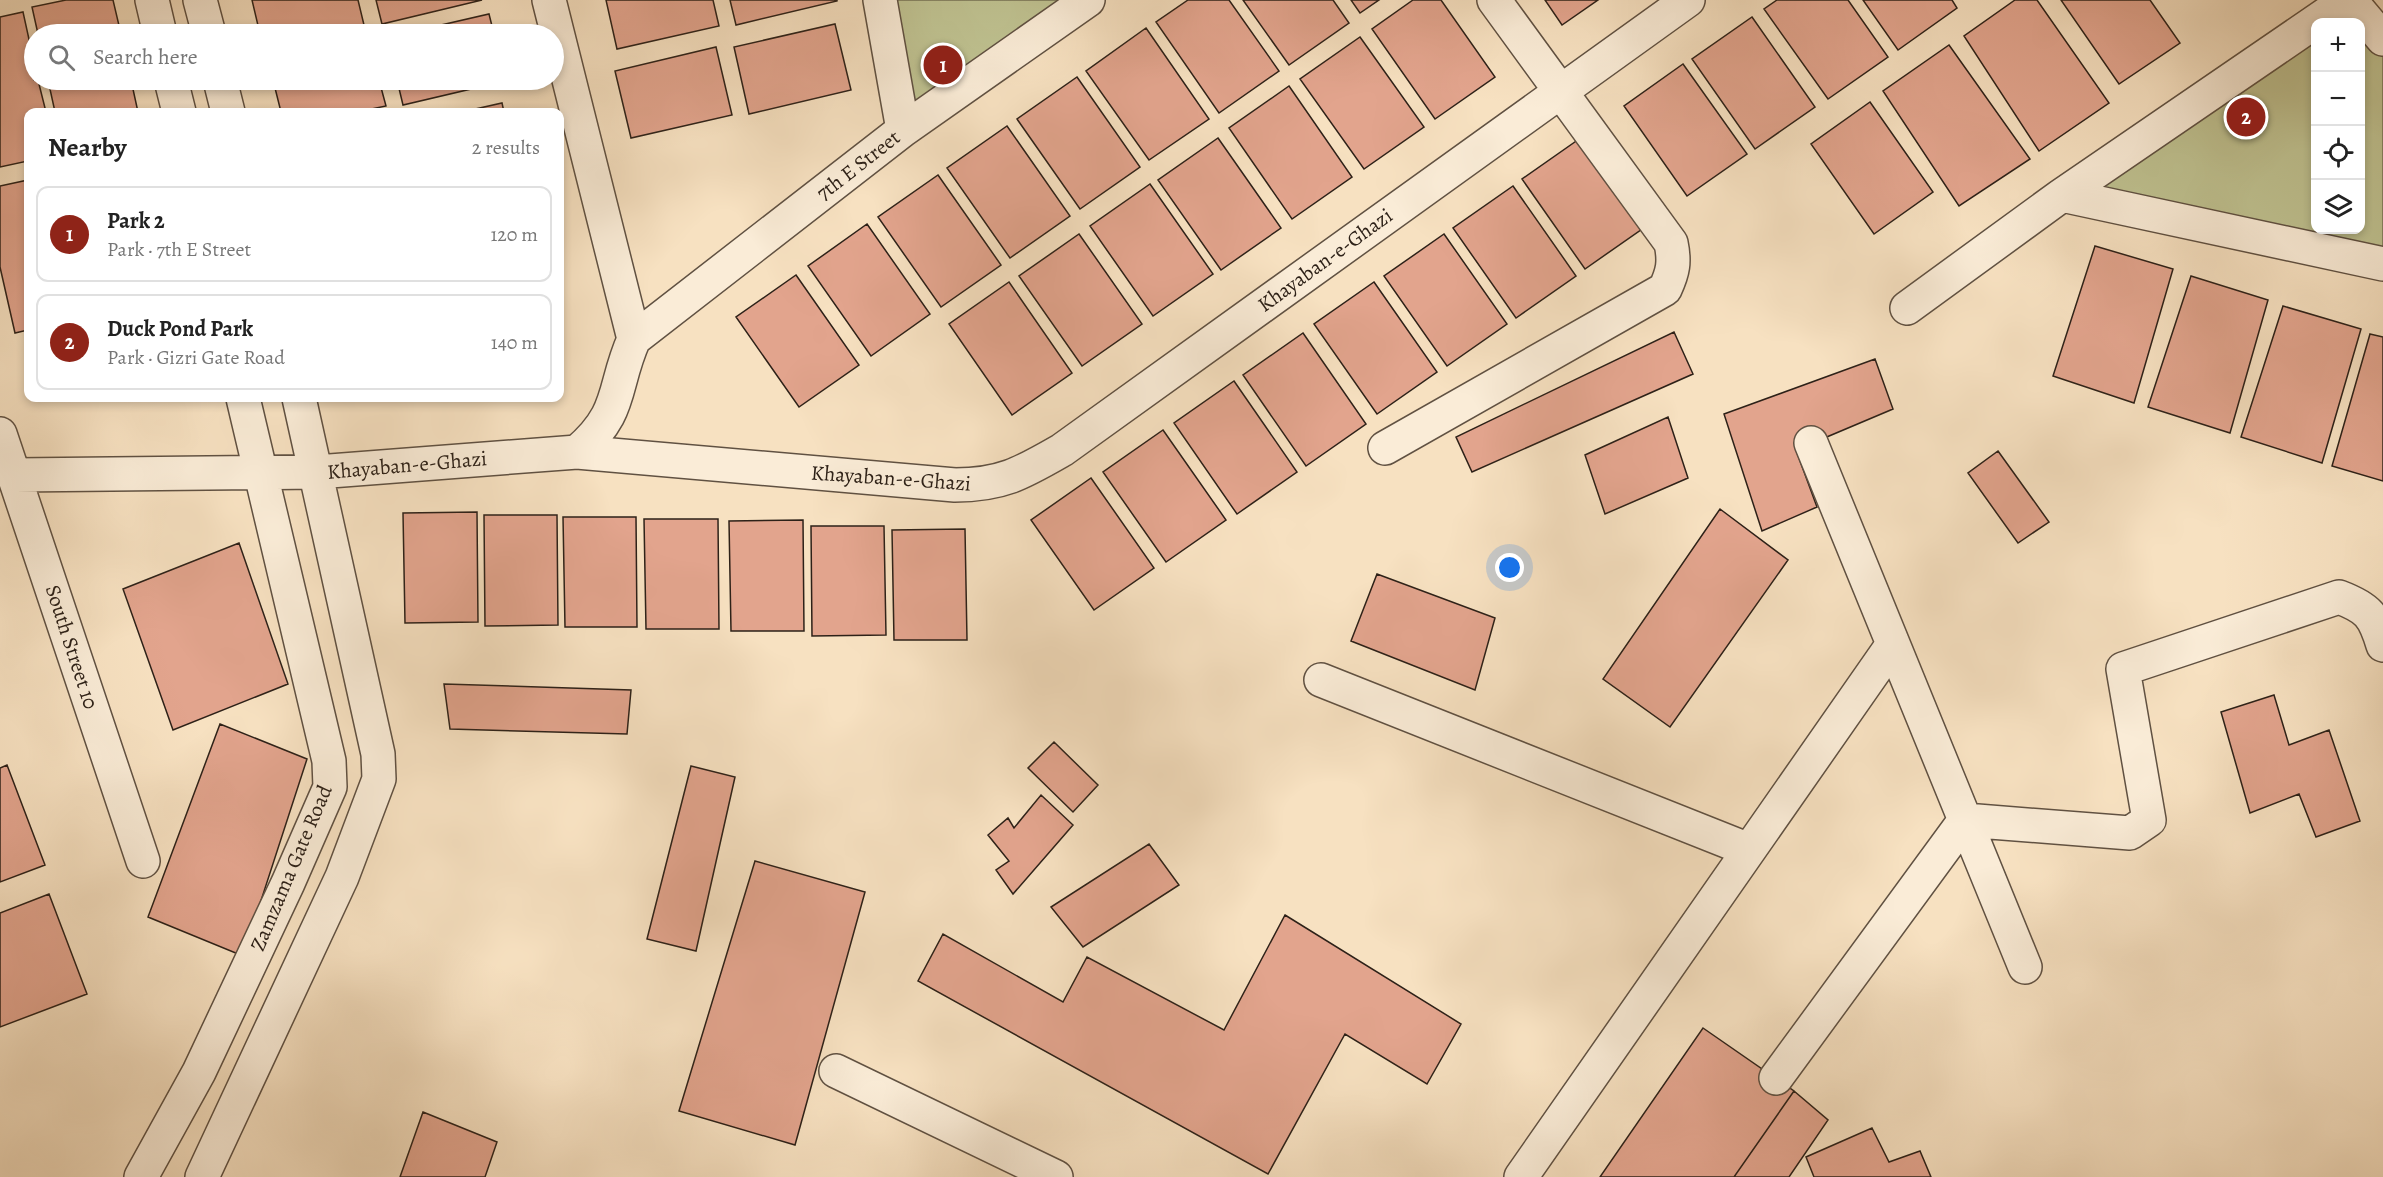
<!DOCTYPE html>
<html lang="en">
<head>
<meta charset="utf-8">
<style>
	body { margin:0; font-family:Alegreya,serif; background:#f6f6f6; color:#222 }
	.controls { position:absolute; right:18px; top:18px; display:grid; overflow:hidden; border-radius:12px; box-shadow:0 3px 9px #0003 }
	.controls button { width:54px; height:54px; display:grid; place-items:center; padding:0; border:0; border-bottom:2px solid #e0e0e0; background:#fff; color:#222; font:30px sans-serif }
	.you { position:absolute; left:1510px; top:568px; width:21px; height:21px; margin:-15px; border:4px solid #fff; border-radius:50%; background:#1a73e8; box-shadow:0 0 0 9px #1a73e833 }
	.badge { display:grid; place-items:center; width:39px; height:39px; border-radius:50%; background:#8f2418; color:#fff; font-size:20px; font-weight:700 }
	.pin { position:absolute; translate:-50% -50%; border:3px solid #fff; box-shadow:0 2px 6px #0006 }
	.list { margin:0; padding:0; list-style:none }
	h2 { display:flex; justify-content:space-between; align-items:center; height:78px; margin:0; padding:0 24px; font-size:26px }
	h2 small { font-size:20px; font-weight:400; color:#767676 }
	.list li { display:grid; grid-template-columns:39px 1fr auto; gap:18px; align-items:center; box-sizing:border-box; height:96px; margin:0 12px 12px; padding:0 12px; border:2px solid #e0e0e0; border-radius:12px }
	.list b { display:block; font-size:22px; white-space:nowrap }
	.list p { margin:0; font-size:20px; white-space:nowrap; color:#767676 }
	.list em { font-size:20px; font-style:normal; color:#767676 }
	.icon { flex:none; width:33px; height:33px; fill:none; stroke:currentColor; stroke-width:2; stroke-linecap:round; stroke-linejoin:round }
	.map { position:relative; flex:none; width:2383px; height:1177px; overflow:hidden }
	.search { position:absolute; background:#fff; box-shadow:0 3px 9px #0003; left:24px; top:24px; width:540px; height:66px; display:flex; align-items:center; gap:15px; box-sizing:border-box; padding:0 21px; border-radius:33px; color:#767676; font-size:22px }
	.panel { position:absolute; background:#fff; box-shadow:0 3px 9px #0003; left:24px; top:108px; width:540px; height:294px; border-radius:12px }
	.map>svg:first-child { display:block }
</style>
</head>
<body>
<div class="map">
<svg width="2383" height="1177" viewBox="0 0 2383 1177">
	<rect width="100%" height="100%" fill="#f7e1c1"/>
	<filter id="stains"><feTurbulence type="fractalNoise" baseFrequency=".00333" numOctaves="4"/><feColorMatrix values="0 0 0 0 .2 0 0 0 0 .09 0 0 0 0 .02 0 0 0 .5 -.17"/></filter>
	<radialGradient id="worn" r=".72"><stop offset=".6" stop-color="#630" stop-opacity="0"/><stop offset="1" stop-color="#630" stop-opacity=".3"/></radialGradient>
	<!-- green -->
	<path fill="#bfc291" stroke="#767254" stroke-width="1.5" fill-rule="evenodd" d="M876,0h213l-186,130z
		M2347,0l36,39v225l-321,-69zM2316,22h44v208h-44z"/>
	<!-- building -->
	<path fill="#e2a48d" stroke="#2d2118" stroke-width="1.5" d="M66,0h47l8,34h-83l-6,-27z
		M252,0h106l6,25 -43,9h-61z
		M376,0h106l-100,24z
		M606,0h107l6,26 -102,23z
		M730,0h107v1l-101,24z
		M1188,0h41l50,71 -60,42 -63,-91z
		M1243,0h90l16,23 -60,42z
		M1351,0h28l-19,13z
		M1413,0h28l54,77 -60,42 -63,-90z
		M1545,0h53l-36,25z
		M1777,0h71l40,57 -60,42 -64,-90z
		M1863,0h89l5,8 -59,42z
		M2015,0h22l72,103 -70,48 -75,-115z
		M2061,0h89l30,43 -61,41z
		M23,12l11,50v18h4l8,32h-18v49l-28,6v-150z
		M489,14l5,20h-92z
		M1752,17l63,90 -60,42 -63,-90z
		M835,24l16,66 -102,24 -15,-67z
		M1146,28l63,91 -60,41 -63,-89z
		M1360,37l64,90 -60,42 -64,-90z
		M1949,45l81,114 -71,47 -76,-115z
		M716,47l16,68 -101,23 -16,-67z
		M1683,64l64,90 -60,42 -63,-90z
		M1077,77l63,90 -60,42 -63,-90z
		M48,80h83l7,32h-83z
		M273,80h106l7,26 -29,6h-76z
		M397,80h107l1,1 -102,24z
		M1289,86l63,91 -60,42 -63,-91z
		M1870,102l63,90 -59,42 -63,-90z
		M502,103l2,9h-42z
		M1007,126l63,90 -60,42 -63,-90z
		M1582,137l63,90 -60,42 -63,-90z
		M1218,138l63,90 -60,42 -63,-90z
		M938,175l63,90 -60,42 -63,-90z
		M28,180v150l-13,3 -15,-66v-81z
		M1150,184l63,90 -60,42 -63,-90z
		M1513,186l63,90 -60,42 -63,-90z
		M867,224l63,90 -59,42 -63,-90z
		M1079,234l63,90 -60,42 -63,-90z
		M1444,234l63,90 -60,42 -63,-90z
		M2095,246l78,23 -39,134 -81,-27z
		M796,275l63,90 -60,42 -63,-90z
		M2191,276l77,24 -38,133 -82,-26z
		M1009,282l63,91 -60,42 -63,-91z
		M1374,282l63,90 -60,42 -63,-90z
		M2283,306l78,23 -39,134 -81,-26z
		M1674,332l19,42 -221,98 -16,-35z
		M1303,333l63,91 -60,42 -63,-91z
		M2370,334l13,3v144l-51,-15z
		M1875,359l18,50 -97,41 21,57 -55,24 -38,-117z
		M1234,381l63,91 -60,42 -63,-91z
		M1668,417l20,61 -83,36 -20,-59z
		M1163,430l63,90 -60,42 -63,-90z
		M1998,451l51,71 -31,21 -50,-70z
		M1091,478l63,90 -60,42 -63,-90z
		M1720,509l68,51 -118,167 -67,-48z
		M477,512l1,110 -73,1 -2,-110z
		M484,515h73l1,110 -73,1z
		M563,517h73l1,110h-72z
		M644,519h74l1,110h-73z
		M803,520l1,111h-73l-2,-110z
		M811,526h73l2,109 -74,1z
		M965,529l2,111h-73l-2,-110z
		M239,543l49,141 -115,46 -50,-141z
		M1377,574l118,44 -20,72 -124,-49z
		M444,684l187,6 -4,44 -177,-5z
		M2274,695l15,50 40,-15 31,91 -44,16 -17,-43 -49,19 -29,-101z
		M220,724l87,35 -64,197 -95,-39z
		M1054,742l44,43 -25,27 -45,-44z
		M7,765l38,100 -45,17v-114z
		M691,766l44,11 -39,174 -49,-12z
		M1041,795l32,30 -60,69 -17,-24 13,-9 -21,-26 20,-17 6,10z
		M1149,844l30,41 -96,62 -32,-40z
		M755,861l110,31 -70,253 -116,-34z
		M49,894l38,100 -87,33v-114z
		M1285,915l176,109 -34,60 -82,-50 -77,140 -350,-193 25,-47 120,68 24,-45 137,73z
		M1703,1028l91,63 -60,86h-134z
		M1794,1091l34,29 -39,57h-55z
		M423,1112l74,30 -12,35h-85z
		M1872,1128l17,34 31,-11 11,26h-117l-8,-20z"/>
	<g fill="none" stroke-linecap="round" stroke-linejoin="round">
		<!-- minor casing -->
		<g stroke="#605142" stroke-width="36">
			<path id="minor" d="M152,0l8,34
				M200,0l9,34
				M549,0l85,339c-22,49 -10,73 -57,113
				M880,0l23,130
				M2350,0l33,39
				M171,80l8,32
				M220,80l8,32
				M2062,195l321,69
				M1907,308l155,-113 285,-195
				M634,339l269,-209 185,-130
				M0,434l143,427
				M1811,443l214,524
				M1385,448l280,-159c8,-17 10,-27 6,-46l-177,-243
				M15,475l302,-3 260,-20 378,33c47,0 67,-12 107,-35l626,-450
				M1321,680l428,170
				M836,1071l220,106
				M1776,1078l189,-258 165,13 19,-13 -26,-151 216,-72c29,11 35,18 44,48
				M141,1177l58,-105 89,-189 42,-96 -1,-26 -86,-363
				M202,1177l140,-300 37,-98 -1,-25 -79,-356
				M1521,1177l372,-533"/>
		</g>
		<!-- minor -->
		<use href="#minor" stroke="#faecd7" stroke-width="33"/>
	</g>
	<g text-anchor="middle" stroke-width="6" stroke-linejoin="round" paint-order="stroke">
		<!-- street labels -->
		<g font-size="21" fill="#2d2118" stroke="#faecd7">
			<text transform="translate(858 165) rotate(-38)" y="7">7th E Street</text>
			<text transform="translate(1325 260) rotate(-36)" y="7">Khayaban-e-Ghazi</text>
			<text transform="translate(407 465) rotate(-5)" y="7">Khayaban-e-Ghazi</text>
			<text transform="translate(891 478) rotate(4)" y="7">Khayaban-e-Ghazi</text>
			<text transform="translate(72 647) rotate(72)" y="7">South Street 10</text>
			<text transform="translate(291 868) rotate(-67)" y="7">Zamzama Gate Road</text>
		</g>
	</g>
	<rect width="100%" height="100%" filter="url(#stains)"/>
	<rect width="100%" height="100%" fill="url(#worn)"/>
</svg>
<div class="controls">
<button>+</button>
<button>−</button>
<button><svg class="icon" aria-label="locate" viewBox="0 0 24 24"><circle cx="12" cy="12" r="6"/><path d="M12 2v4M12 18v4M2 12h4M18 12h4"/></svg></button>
<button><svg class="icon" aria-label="layers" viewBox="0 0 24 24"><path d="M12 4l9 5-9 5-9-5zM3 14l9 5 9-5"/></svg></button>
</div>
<div class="you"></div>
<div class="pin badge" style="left:943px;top:65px">1</div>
<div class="pin badge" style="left:2246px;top:117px">2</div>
<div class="search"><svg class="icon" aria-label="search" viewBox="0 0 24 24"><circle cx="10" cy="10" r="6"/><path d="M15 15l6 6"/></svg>Search here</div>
<section class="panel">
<h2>Nearby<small>2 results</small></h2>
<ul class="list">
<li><span class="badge">1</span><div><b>Park 2</b><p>Park · 7th E Street</p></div><em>120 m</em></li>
<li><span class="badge">2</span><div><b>Duck Pond Park</b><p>Park · Gizri Gate Road</p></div><em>140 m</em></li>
</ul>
</section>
</div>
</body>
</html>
